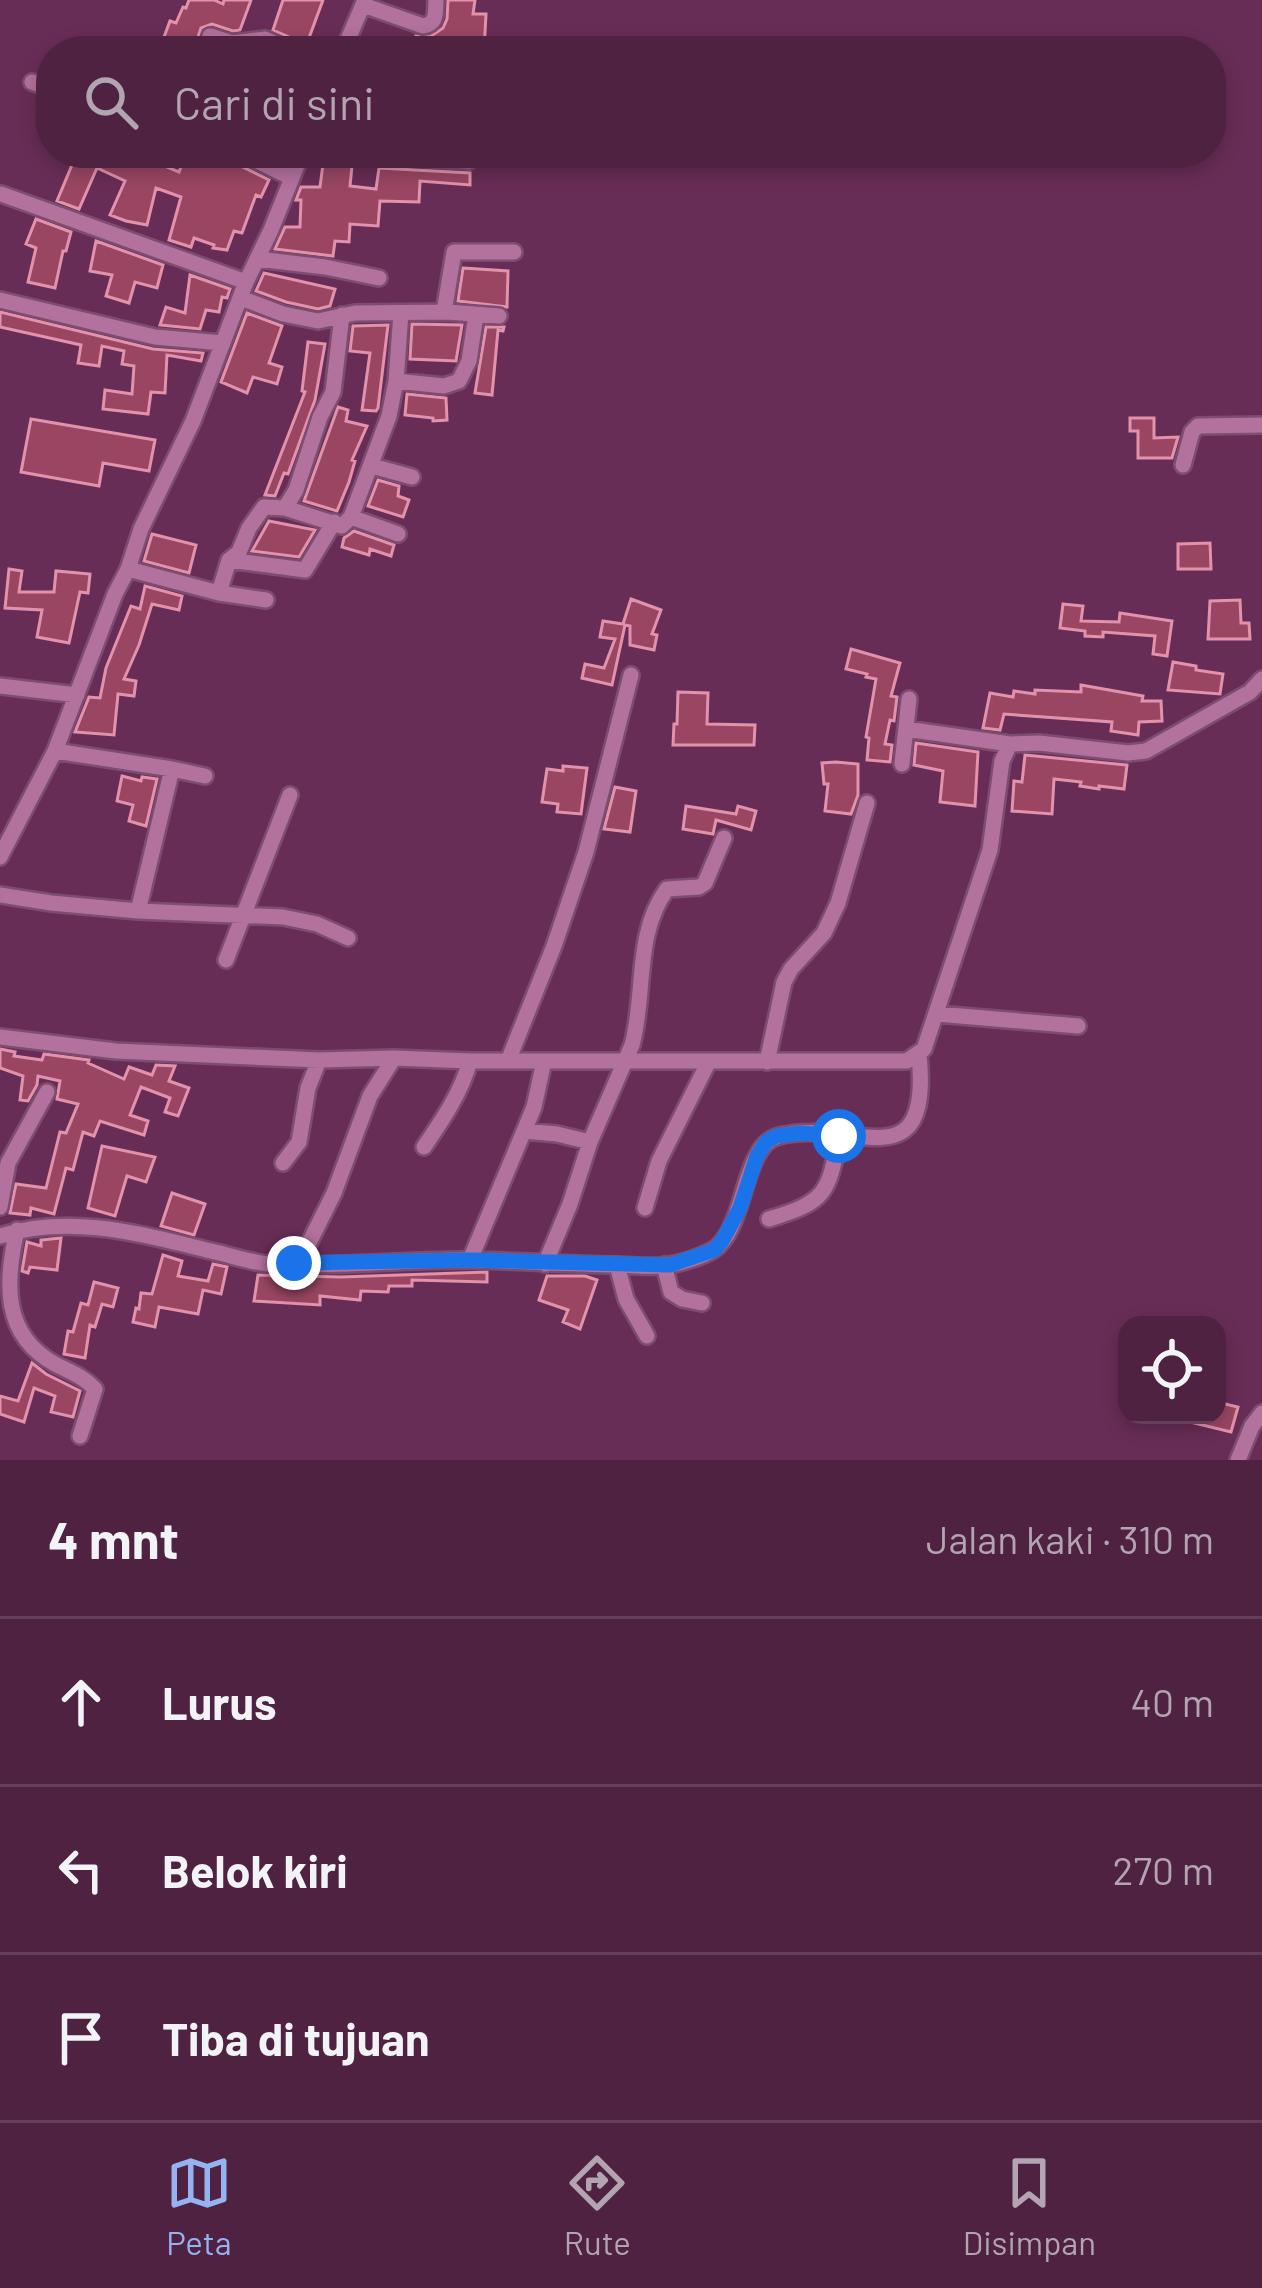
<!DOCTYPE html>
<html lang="id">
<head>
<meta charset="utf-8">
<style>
	body { margin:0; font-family:Barlow,sans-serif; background:#552a47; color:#f1f3f6 }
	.controls { position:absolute; right:36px; bottom:36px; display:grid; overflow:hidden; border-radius:24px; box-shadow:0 6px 18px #0003 }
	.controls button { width:108px; height:108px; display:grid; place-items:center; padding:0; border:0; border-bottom:3px solid #653f59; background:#4e2240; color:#f1f3f6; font:60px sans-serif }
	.stop { position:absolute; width:36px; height:36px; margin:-27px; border:9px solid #1a73e8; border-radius:50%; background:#fff }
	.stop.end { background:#1a73e8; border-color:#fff; box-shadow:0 3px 12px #0008 }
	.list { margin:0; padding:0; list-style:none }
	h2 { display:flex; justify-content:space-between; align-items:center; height:156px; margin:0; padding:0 48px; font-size:51px }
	h2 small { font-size:39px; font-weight:400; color:#b3a4b1 }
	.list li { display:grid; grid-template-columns:78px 1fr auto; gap:36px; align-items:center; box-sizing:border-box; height:168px; padding:0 48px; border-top:3px solid #653f59 }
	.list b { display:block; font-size:45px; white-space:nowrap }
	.list em { font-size:39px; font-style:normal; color:#b3a4b1 }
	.icon { flex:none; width:66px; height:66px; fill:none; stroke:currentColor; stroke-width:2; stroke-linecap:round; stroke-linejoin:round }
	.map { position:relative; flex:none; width:1262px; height:1460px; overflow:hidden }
	.search { position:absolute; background:#4e2240; box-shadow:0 6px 18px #0003; left:36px; right:36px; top:36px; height:132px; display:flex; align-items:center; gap:30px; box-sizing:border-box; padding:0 42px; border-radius:48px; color:#b3a4b1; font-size:45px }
	.sheet { height:660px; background:#4e2240 }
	nav { display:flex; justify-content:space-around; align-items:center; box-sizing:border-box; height:168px; border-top:3px solid #653f59; background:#4e2240; font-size:33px; color:#b3a4b1 }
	nav a { display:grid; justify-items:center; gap:6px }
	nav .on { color:#95b2f1 }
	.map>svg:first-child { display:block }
</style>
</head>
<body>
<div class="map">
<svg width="1262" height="1460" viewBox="0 0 1262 1460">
	<rect width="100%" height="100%" fill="#682d56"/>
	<!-- building -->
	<path fill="#9a4663" stroke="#e292aa" stroke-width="3" d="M189,0h25l9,4 1,-4h27l-11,30 -7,1 -21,-7 -11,4 -3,9 2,6 18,8h-49l5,-11 -10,-3 6,-16 6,2 7,-16 3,1z
		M283,0h40l-14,38 23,9 -1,4h-27l-6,-10 -25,-11z
		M448,0h27l-2,14h13l-2,37h-21v-2l-26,-5 -21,-2v-6h15l12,-8 4,-9z
		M77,153h64l-1,3 39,16 7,-19h43l6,10 34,17 -8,17 -5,-2 -14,38 -8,-2 -7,19 -14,-2 1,-3 -20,-7 -3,9 -22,-7 12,-43 -25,-9 -9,37 -21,-4 -16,-6 15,-34 -28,-13 -18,41 -22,-8z
		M323,164l29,2 -2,20 26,3 3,-21 91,5v12l-50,-4 -1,21 -39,-1 -2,25 -28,-2 -1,18 -14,-1 -2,15 -58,-7 10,-22h15l1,-27h-5l5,-13h19z
		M36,219l35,13 -5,19h-3l-8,37 -27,-6 8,-34 -10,-4z
		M96,241l67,24 -6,23 -22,-6 -6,21 -23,-7 6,-21 -22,-4z
		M463,268l45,3 -1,36 -49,-6z
		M264,273l71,16 -5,17 -12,3 -32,-7 -30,-11z
		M190,275l40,14 -3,9 -5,-1 -3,15 -13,-2 -6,19 -40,-4 6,-18 19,6z
		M0,312l153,37 50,4 -2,8 -34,-6 -2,38 -14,-1 -3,22 -45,-5 2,-19 27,4 2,-28 -12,-2 2,-13 -22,-5 -3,20 -21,-3 3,-18 -81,-18z
		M247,313l35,13 -13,37 13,4 -5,17 -24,-7 -6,16 -26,-11z
		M412,324l50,1 -6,36 -46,-2z
		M388,325l-10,83 -2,3 -14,-1 8,-57 -20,-2 3,-25z
		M486,327h18l-1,4 -5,-1 -6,65 -17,-2z
		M308,342l17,2 -10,56 -27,74 -4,-1 -9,23 -10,-1 40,-103 -3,-1z
		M407,394l39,4 1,22 -14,1v-3l-28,-3z
		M338,407l10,3 -2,11 21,5 -15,34 3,1 -6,21 -12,29 -33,-10z
		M1130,418h24v20l24,-1 -6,21h-34v-27h-8z
		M31,419l124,21 -6,31 -46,-8 -4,23 -78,-14z
		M378,480l21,6 -1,10 11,4 -6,17 -35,-11z
		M269,521l46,9 -16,27 -47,-6z
		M354,531l40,14 -3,11 -21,-7 -1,6 -27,-8 2,-9z
		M152,534l44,11 -7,28 -45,-12z
		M1210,543l1,26h-33v-25z
		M9,569l13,2 -3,21h35l2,-21 34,3 -2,19 -8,-1 -11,51 -32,-6 5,-27 -37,-2z
		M145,586l37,10 -3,14 -27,-6 -13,41 -15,34 12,2 -2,15 -16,-2 -4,41 -39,-3 14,-35 11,1 6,-30 25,-62 9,3z
		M631,599l30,11 -9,24 5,1 -3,15 -24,-5v-19l-5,-1 -13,60 -30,-7 3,-14 19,4 11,-29 -15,-2 3,-16 20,3z
		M1240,600l1,23h8l1,16h-42l2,-38z
		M1063,604l20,2 -2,15 38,1 1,-9 52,8 -5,35 -14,-2 2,-18 -52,-4v5l-18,-1v-5l-25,-3z
		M851,649l49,14 -9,33 6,1 -3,24 -4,-1 -5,24 7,1 -2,17 -23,-2 2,-22 -3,-1 10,-58 -10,-2 1,-3 -21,-5z
		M1173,662l23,4v4l27,4 -3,20 -52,-4z
		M1081,685l62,11 -1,5h19l1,20 -23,1 -1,13 -27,-4 1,-9 -108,-8 -4,16 -17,-2 7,-35 23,4 1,-6 21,3v-4l46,2z
		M678,692l30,1 -1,31 48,1 -1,20h-81l1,-21h3z
		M916,743l62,9 -3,54 -35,-4 3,-31 -29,-6z
		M1025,755l102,10 -3,24 -25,-3v3l-19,-3 1,-4 -27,-3 -2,35 -40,-3 2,-30 8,1z
		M836,762l22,2v31l-7,19 -26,-3 3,-27h-4l-2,-21z
		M563,766l24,2 -6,46 -24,-2 1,-8 -16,-2 5,-33 16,2z
		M122,776l19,5 1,-4 15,2 -11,47 -17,-5 4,-16 -16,-4z
		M615,787l21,4 -6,41 -26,-3z
		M686,806l50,8 2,-8 18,5 -5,19 -35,-10 -3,14 -30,-5z
		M0,1049l15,3 -1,4 28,4 2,-6 45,6 -1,3 36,16 5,-12 23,8 4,-10 19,1 -6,15 20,7 -11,28 -13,-4 5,-14 -29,-11 -11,28 18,6 -4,14 -44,-14 -6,15 -11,-4 -10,38 -7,-2 -12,46 -23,-6 -1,7 -20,-2 6,-29 30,4 14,-56 6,1 12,-29 -21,-5 3,-18 -22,-5 -1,9 -9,16 -8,-1 3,-24 -23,-8z
		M102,1146l53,11 -9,25 -19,-6 -12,40 -27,-8z
		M172,1193l33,11 -11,31 -33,-9z
		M61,1238l-4,32 -27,-3 -2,6 -6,-2 5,-29 14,4v-6z
		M163,1255l19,6 -4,15 30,5 5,-17 14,3 -6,27 -18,-4 -5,24 -39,-7 -4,20 -22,-5 3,-14 3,1 2,-16 11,1z
		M487,1272v10l-75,-2v6h-23l-1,6 -27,-1 -1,9 -40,-4v9l-66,-4 4,-26 83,2z
		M547,1276h38l12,4 -17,49 -17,-7 5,-12 -29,-10z
		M94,1282l24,6 -5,19 -11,-3 -7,23 -5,-2 -5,33 -21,-4 4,-23 5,1 8,-29 7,2z
		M32,1363l14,11 34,17 -7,26 -22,-5 4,-16 -21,-8 -10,34 -24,-8v-18l18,5z
		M1217,1402l21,5 -7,25 -53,-13v-4h39z"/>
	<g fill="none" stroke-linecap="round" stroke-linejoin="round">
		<!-- minor casing -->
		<g stroke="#7c4d6f" stroke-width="20">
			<path id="minor" d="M363,5l60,21c15,-2 12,-14 13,-26
				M210,36l22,7 33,-4 27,12
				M343,51l22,-51
				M32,82l19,7
				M241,153l49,24
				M326,153l143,8
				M1,194l245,88
				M258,259l67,8 54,11
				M241,298l42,16 35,7 37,-8 93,-1 51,4
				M0,300l155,37 68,6
				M444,312l10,-60h60
				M396,381l48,5 15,-5 10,-20 7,-46
				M1183,465l9,-33 6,-6 64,-1
				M372,466l40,11
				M285,508l57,18 9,-9 38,-101 7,-35 5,-68
				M351,517l47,17
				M229,560l76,10 29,-48
				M128,569l91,24 10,-33 10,-8 10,-24 15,-21 21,1 11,-18 24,-73 13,-25 9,-77
				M219,593l47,7
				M0,686l77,9
				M906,729l104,15 29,-1 89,10 18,-2 104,-59 12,-13
				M55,751l117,18 33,7
				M902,764l7,-65
				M0,857l55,-106 60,-157 13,-25 13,-40 52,-108 53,-139 25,-52 31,-77
				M0,895l51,8 87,8 145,6 34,7 31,14
				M138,911l34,-142
				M226,960l64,-165
				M937,1014l141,12
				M0,1037l116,14 203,9 75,-2 76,3h437l17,-12 66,-199 12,-89 8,-17
				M508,1061l46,-115 32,-94 45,-177
				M767,1062l17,-80 7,-13 33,-36 14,-30 29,-100
				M524,1131l33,3 33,8
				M424,1147c19,-28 37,-54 46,-86
				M283,1163l16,-21 9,-54 11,-28
				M0,1207l8,-44 39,-71
				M645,1208l14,-47 49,-98
				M769,1219c57,-17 60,-26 70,-83
				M17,1230c-12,52 -15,105 38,134 15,8 28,12 40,25l-15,47
				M0,1236c72,-23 144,-1 215,16 18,4 35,10 53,12 64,4 136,-5 201,-4 48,1 97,4 146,5 18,0 37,3 54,0 13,-2 32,-8 44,-15 34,-21 28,-105 66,-114 74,-19 153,50 140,-82
				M470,1260l64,-153 10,-46
				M294,1263l16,-22 24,-48 36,-97 24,-38
				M545,1264l25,-60 20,-62 42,-97c14,-51 2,-111 35,-156l32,-2 6,-4 19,-45
				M617,1265l9,34 21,37
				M664,1265l7,27 11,7 20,4
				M1238,1460l14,-34 10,-13"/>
		</g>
		<!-- minor -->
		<use href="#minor" stroke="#b3719d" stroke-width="15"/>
	</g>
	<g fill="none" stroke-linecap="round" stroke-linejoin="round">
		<!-- route -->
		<path stroke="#1a73e8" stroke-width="15" d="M294,1263l176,-3 200,5 44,-15 8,-9 18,-33 17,-52 9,-14 10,-6 25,-3 38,3"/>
	</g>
</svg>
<div class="controls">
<button><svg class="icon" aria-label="locate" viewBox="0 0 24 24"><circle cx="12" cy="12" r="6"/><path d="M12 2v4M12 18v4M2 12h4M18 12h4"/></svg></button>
</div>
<div class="stop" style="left:839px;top:1136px"></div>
<div class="stop end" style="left:294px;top:1263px"></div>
<div class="search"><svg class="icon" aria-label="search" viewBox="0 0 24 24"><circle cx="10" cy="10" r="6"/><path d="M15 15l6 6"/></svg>Cari di sini</div>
</div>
<section class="sheet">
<h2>4 mnt<small>Jalan kaki · 310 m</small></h2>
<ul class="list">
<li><svg class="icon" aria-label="ahead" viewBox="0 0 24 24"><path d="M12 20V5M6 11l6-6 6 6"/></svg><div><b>Lurus</b></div><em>40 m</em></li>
<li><svg class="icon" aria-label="left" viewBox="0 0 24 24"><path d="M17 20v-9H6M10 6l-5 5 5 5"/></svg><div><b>Belok kiri</b></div><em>270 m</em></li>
<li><svg class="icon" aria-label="arrive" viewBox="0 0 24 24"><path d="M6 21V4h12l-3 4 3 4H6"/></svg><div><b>Tiba di tujuan</b></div></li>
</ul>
</section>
<nav>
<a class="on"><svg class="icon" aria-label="map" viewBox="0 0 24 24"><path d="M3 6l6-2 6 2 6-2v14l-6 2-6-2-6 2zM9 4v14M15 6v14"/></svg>Peta</a>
<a><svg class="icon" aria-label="directions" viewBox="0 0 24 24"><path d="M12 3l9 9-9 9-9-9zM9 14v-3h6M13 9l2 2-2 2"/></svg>Rute</a>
<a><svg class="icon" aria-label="saved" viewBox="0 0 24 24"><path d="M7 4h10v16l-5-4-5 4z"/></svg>Disimpan</a>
</nav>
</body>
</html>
